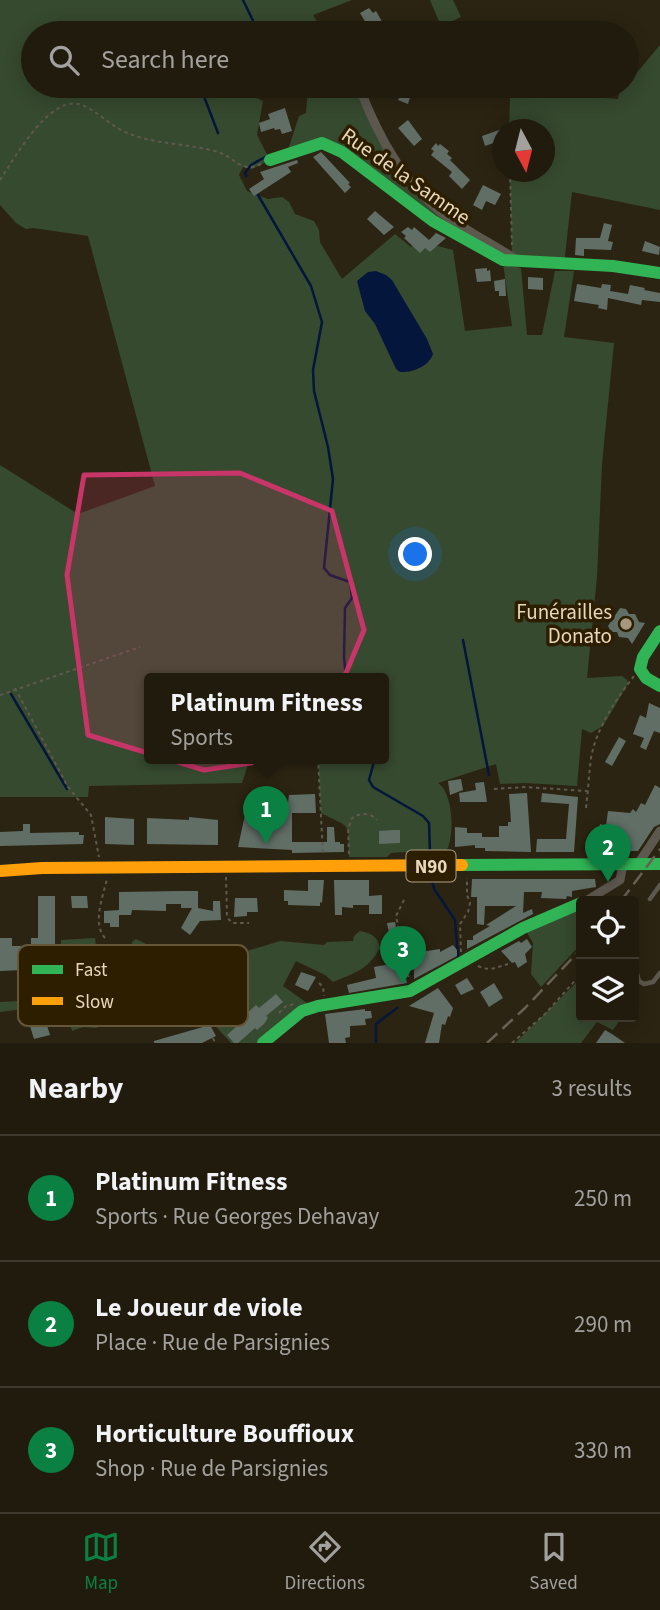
<!DOCTYPE html>
<html lang="en">
<head>
<meta charset="utf-8">
<style>
	body { margin:0; font-family:"Source Sans 3",sans-serif; background:#2d281c; color:#f1f3f6 }
	.controls { position:absolute; right:21px; bottom:21px; display:grid; overflow:hidden; border-radius:7px; box-shadow:0 4px 18px #0003 }
	.controls button { width:63px; height:63px; display:grid; place-items:center; padding:0; border:0; border-bottom:2px solid #3e392e; background:#211b0e; color:#f1f3f6; font:35px sans-serif }
	.compass { position:absolute; left:492px; top:119px; width:63px; height:63px; border-radius:50%; background:#211b0e; box-shadow:0 4px 18px #0003; rotate:173deg }
	.you { position:absolute; left:416px; top:555px; width:24px; height:24px; margin:-18px; border:5px solid #fff; border-radius:50%; background:#1a73e8; box-shadow:0 0 0 10px #1a73e833 }
	.badge { display:grid; place-items:center; width:46px; height:46px; border-radius:50%; background:#0b8043; color:#fff; font-size:23px; font-weight:700 }
	.pin { position:absolute; translate:-50% -58px; filter:drop-shadow(0 2px 4px #0008) }
	.pin::after { content:''; position:absolute; top:37px; width:24px; height:21px; background:inherit; clip-path:polygon(0 0,100% 0,50% 100%) }
	.popup { position:absolute; left:144px; top:673px; width:245px; height:91px; box-sizing:border-box; display:grid; place-content:center; border-radius:7px; background:#211b0e; filter:drop-shadow(0 2px 5px #0005); font-size:23px; white-space:nowrap; color:#a2a19e }
	.popup b { font-size:26px; color:#f1f3f6 }
	.popup::after { content:''; position:absolute; left:50%; top:100%; margin-left:-14px; border:14px solid transparent; border-top-color:#211b0e }
	.list { margin:0; padding:0; list-style:none }
	h2 { display:flex; justify-content:space-between; align-items:center; height:91px; margin:0; padding:0 28px; font-size:30px }
	h2 small { font-size:23px; font-weight:400; color:#a2a19e }
	.list li { display:grid; grid-template-columns:46px 1fr auto; gap:21px; align-items:center; box-sizing:border-box; height:126px; padding:0 28px; border-top:2px solid #3e392e }
	.list b { display:block; font-size:26px; white-space:nowrap }
	.list p { margin:0; font-size:23px; white-space:nowrap; color:#a2a19e }
	.list em { font-size:23px; font-style:normal; color:#a2a19e }
	.icon { flex:none; width:38px; height:38px; fill:none; stroke:currentColor; stroke-width:2; stroke-linecap:round; stroke-linejoin:round }
	.map { position:relative; flex:none; width:660px; height:1043px; overflow:hidden }
	.search { position:absolute; background:#211b0e; box-shadow:0 4px 18px #0003; left:21px; right:21px; top:21px; height:77px; display:flex; align-items:center; gap:18px; box-sizing:border-box; padding:0 24px; border-radius:38px; color:#a2a19e; font-size:26px }
	.sheet { height:469px; background:#211b0e }
	nav { display:flex; justify-content:space-around; align-items:center; box-sizing:border-box; height:98px; border-top:2px solid #3e392e; background:#211b0e; font-size:19px; color:#a2a19e }
	nav a { display:grid; justify-items:center; gap:4px }
	nav .on { color:#0b8043 }
	.map>svg:first-child { display:block }
</style>
</head>
<body>
<div class="map">
<svg width="660" height="1043" viewBox="0 0 660 1043">
	<rect width="100%" height="100%" fill="#2c2412"/>
	<!-- green -->
	<path fill="#364a2f" d="M0,0h352l-39,15 11,18h-65l-4,-5 -8,5h-214v53h199l31,15 -6,34 13,25 -18,9 -9,-2 -4,8 8,16 21,8 14,-2 7,5 6,12 19,7 5,9 1,12 22,37 53,-45 16,13 8,-6 34,9 12,81 47,-5 -9,-63 18,5 6,67h15l13,-64h19l-10,66 50,6 -12,121 -5,113 -10,101 35,-2 5,4 1,4 -25,42 -12,7 -9,-4 -5,57 -52,-3 -25,1 -4,-20 -58,19c16,10 18,60 5,73h-34l-4,-4 -14,1 -4,4h-38c-1,-37 3,-28 -28,-44l-3,-55h65v-80h-234v80h101l-8,25 -153,3 -1,11h-88v-332l78,49 77,-28 -67,-250 -55,-8 -7,1 -10,-6 -16,-18z
		M430,0h23l8,17 -20,9z
		M660,45v165l-88,-18 -8,73 -52,-8 -2,-85h34v-42h-35l1,-32 39,-4 69,5 1,-5z
		M308,86h51l15,37 49,71 59,56 -148,-104 -47,7 12,-37 7,-3z
		M581,906v38l-40,43 -10,-13 2,-31 -7,-12z
		M360,931c10,2 18,5 20,17 -13,23 -26,25 -47,34l-8,-7 -29,-14 -13,25 24,17 2,5 -46,35h-32l-44,-48c-17,28 -46,2 -67,-10l-4,-5 -14,7 13,34 -19,7 -13,-1 -11,4 -8,-27 -64,8v-10l60,-3 1,-59 34,-2 1,9 18,28v-2l20,-11 -2,-20 4,-3 18,9 70,10 56,-17 44,4 3,-3 26,-1 1,-5z
		M581,978v39h41l-9,13 -16,-8 -16,21h-66z"/>
	<!-- water -->
	<path fill="#05163c" d="M376,271l10,4 6,5 35,59 6,15c-4,12 -20,19 -33,18l-4,-3 -21,-45 -10,-13 -8,-30 11,-9z"/>
	<g fill="none" stroke-linecap="round" stroke-linejoin="round">
		<!-- stream -->
		<path stroke="#05163c" stroke-width="2.5" d="M243,0l16,33
			M200,86l18,47
			M246,176l-1,-3 6,-8 14,-8
			M258,195l53,91 11,36 -9,48 1,21 14,56 5,32 -9,89 6,7 20,7 2,16 -7,10 -1,49 2,21
			M463,640l26,135
			M11,694l56,95
			M383,725v11
			M375,758l-6,22 4,7 50,29 6,7 1,30
			M432,879l2,10 21,31 3,37
			M376,1043v-19l21,-16"/>
	</g>
	<!-- building -->
	<path fill="#616e66" d="M369,8l4,5 3,-2 9,16 -6,6h-7l-12,-20z
		M381,86h26l-2,6 6,2 -3,10 -10,-4 3,-6z
		M285,108l7,23 -10,3 -2,-5 -5,1 -1,-2 -13,4 -2,-9 11,-4 -2,-5z
		M408,120l14,19 -8,7 -16,-18z
		M502,129v11l-17,6 -3,-10z
		M436,143l2,3 2,-2 9,7 -2,3 5,4 -2,2 20,20 -8,9 -13,-13 3,-4 -21,-17 3,-4 -3,-2z
		M321,152l29,31 -2,1 3,3 -6,6 -32,-36z
		M297,160l1,3 -10,4 3,5 -37,24 -5,-7 15,-10 -4,-7z
		M483,185l18,9 -6,11 -9,-4 -4,9 -9,-5z
		M375,211l19,16 -10,8 -17,-16z
		M604,223l8,2 -4,16 5,1 -2,8 -27,-1v7l-9,-1 1,-17h24z
		M408,227l4,3 2,-3 15,13 7,-7 10,5 -16,14 -5,-4 -5,5 -16,-15 2,-2 -5,-4z
		M645,241l15,6 -1,8 -17,-4z
		M487,268v3l3,-1 1,11 -14,1 -2,-13z
		M528,277l15,1v12l-15,-1z
		M505,279l1,17h-7v-5h-4l-1,-10z
		M577,284l24,4 1,-4 9,1 -1,6 18,3 2,-9 15,3 -1,2 16,3v9l-18,-2 -1,5 -33,-7 -1,12 -9,-2 1,-3 -25,-4z
		M620,608l6,1 3,5h6l4,8 6,1 -13,21 -4,-6 -9,-1 -2,-5h-6l-3,-6z
		M649,703l11,5v25l-6,-2 -8,19 -6,-3 4,-9 -11,-4 7,-19 6,3z
		M619,737l7,4 -14,25 -7,-4z
		M461,779l2,11 -13,5 -2,-14z
		M484,782l3,20h-27l-1,-9 17,-3 -1,-7z
		M655,785l5,3v36l-6,3 -16,24h-43l5,-27 6,2 2,-15 22,2 3,-4 3,3 5,-9 4,2z
		M527,793l4,59 -46,-1v-3h-10v-3l-20,2v-20l12,1v5h15v4h17v-11h9v-4h3l-2,-28z
		M542,793l36,4 -4,55h-38l1,-13h29l3,-35 -28,-2z
		M315,794l1,19h-24v29h35v-15h7l1,15h5v2h4v8l-52,1v-3l-54,-3 7,-32 24,1v-14l19,1 1,-8z
		M105,817l29,2v26l-29,-1z
		M189,817l29,3v25l-71,-1v-26l42,2z
		M23,824h7v9l49,-1v3h5l-1,9 -83,2v-14l23,-1z
		M393,830h7v13l-21,1v-13z
		M472,879h123l1,8 -24,4v6l-5,-1 -1,3 -25,-1 1,-6h-18l-1,21 9,-4 1,5 -66,35v-9h6v-4l17,-10 -4,-1 30,-19h-31l-1,19 -7,-1v-27h-6z
		M308,880h16l-2,23 -2,-1v4l-32,-1v-4h-4v-11l24,1z
		M334,880h35v16l13,-1v19h-13v-9h-16v3l-11,-1v8h-7z
		M181,891h17v17l15,3v-10h7l1,19 -21,1 -10,14 -9,-7 11,-20h-11v-4h-15v7l-34,-1 -1,5h-12v12h-9v-4h-6v-12l15,-1v-18z
		M38,896h17v58h-9v15l-46,2v-33h12v8h19v-8h7z
		M71,896h16l1,12h-16z
		M235,898h22l1,14h-11v4l-13,1z
		M395,922l12,61 -58,10 -2,-8 29,-7 -2,-11 16,-3 -2,-15 4,-1 -5,-25z
		M527,939l5,8 -7,7 2,8 -9,6 -3,-6 -3,1 -11,-12 18,-10 2,2z
		M453,945l4,5v6l-43,23v-26l26,-4v3z
		M301,972l15,5 -8,14 -13,-6z
		M467,978l7,11 -13,6 -6,-10z
		M494,983l9,15 -14,9 -9,-15z
		M438,988l15,20 -3,9 -2,-1 -3,9 -3,-1 -3,19h-14l9,-30 -25,-7z
		M276,994l7,8 -17,14 2,2 -4,6 -7,6 -2,-2 -17,15h-4l-7,-8 19,-17 -2,-2 12,-11 3,3z
		M365,1009v2h6l1,7 -7,1 1,6 -16,1v11l-5,1 1,5h-17l-4,-29z
		M38,1010l3,11 4,-2 5,16 -16,4 -8,-26z
		M210,1025l6,11 -14,7h-48v-2z
		M605,1030l7,4 13,9h-29z"/>
	<g fill="none" stroke-linecap="round" stroke-linejoin="round">
		<!-- path -->
		<path stroke="#5f594e" stroke-width="2" stroke-dasharray="3.5 3.5" stroke-linecap="butt" d="M493,151l10,9
			M510,172l2,73
			M0,180c15,-22 50,-87 82,-75 15,6 27,19 41,26 29,14 65,12 95,21 18,6 24,22 43,12
			M15,688l53,99 23,28 8,42
			M0,695l140,-48
			M318,758l5,97
			M494,789l31,-2 62,4
			M586,808c2,-17 3,-33 5,-50 5,-29 25,-59 43,-82
			M349,854l-1,-25 4,-11c8,-5 18,-6 25,2
			M226,877l1,40 5,6h17
			M404,900l-8,16 13,63
			M105,938c-13,-14 -2,-42 2,-59
			M461,952l-1,-28 8,-12 2,-9 -3,-8v-17
			M478,966c12,6 18,1 30,-2
			M319,983l4,4 1,9
			M279,1013l7,-7 9,-2
			M213,1038l2,5
			M512,1043l33,-29 36,-40"/>
		<!-- lane -->
		<path stroke="#5d584e" stroke-width="4.5" d="M650,899l10,-14
			M636,970l3,11 5,3 9,-2 7,-9"/>
		<!-- street -->
		<path stroke="#5d584e" stroke-width="9" d="M359,86c17,46 44,96 83,127 23,17 50,31 75,47
			M638,864l22,-33
			M586,901l34,-21 3,-16"/>
		<!-- fast -->
		<path stroke="#30b455" stroke-width="12" d="M270,160l52,-17 20,9 91,69 70,39 110,6 47,7
			M660,631l-17,26 -3,12 6,9 14,8
			M462,865l198,-1
			M263,1043l39,-32 16,-5 92,-15 113,-63 58,-25"/>
		<!-- slow -->
		<path stroke="#ff9f0a" stroke-width="12" d="M0,871l42,-3 420,-3"/>
		<!-- rail -->
		<path stroke="#676054" stroke-width="2.5" stroke-dasharray="14 7" stroke-linecap="butt" d="M621,901l39,-52
			M487,1043l38,-35 56,-59"/>
	</g>
	<!-- marked area -->
	<path fill="#c83569" fill-opacity="0.2" stroke="#c83569" stroke-width="5" stroke-linejoin="round" d="M240,473l92,38 32,119 -52,124 -108,16 -116,-35 -21,-160 17,-100z"/>
	<!-- markers -->
	<circle fill="#a6987f" stroke="#2d1e00" stroke-width="2.5" cx="626" cy="624" r="7"/>
	<g text-anchor="middle" stroke-width="7" stroke-linejoin="round" paint-order="stroke">
		<!-- shield labels -->
		<rect fill="#2d1e00" stroke="#b0a082" stroke-width="2" x="406.5" y="850.5" width="49" height="31" rx="5"/>
		<g font-size="19" font-weight="bold" fill="#e8d7ba">
			<text x="431" y="873">N90</text>
		</g>
		<!-- street labels -->
		<g font-size="21" fill="#e8d7ba" stroke="#2d1e00">
			<text transform="translate(406 176) rotate(35)" y="7">Rue de la Samme</text>
		</g>
		<!-- poi labels -->
		<g font-size="21" fill="#e8d7ba" stroke="#2d1e00" text-anchor="end">
			<text x="612" y="619">Funérailles<tspan x="612" dy="24">Donato</tspan></text>
		</g>
	</g>
	<!-- legend -->
	<rect x="18" y="945" width="230" height="81" rx="10" fill="#2d1e00" stroke="#655638" stroke-width="2"/>
	<rect x="32" y="965" width="31" height="9" fill="#30b455"/>
	<rect x="32" y="997" width="31" height="8" fill="#ff9f0a"/>
	<g font-size="19" fill="#e8d7ba">
		<text x="75" y="976">Fast</text>
		<text x="75" y="1008">Slow</text>
	</g>
</svg>
<div class="controls">
<button><svg class="icon" aria-label="locate" viewBox="0 0 24 24"><circle cx="12" cy="12" r="6"/><path d="M12 2v4M12 18v4M2 12h4M18 12h4"/></svg></button>
<button><svg class="icon" aria-label="layers" viewBox="0 0 24 24"><path d="M12 4l9 5-9 5-9-5zM3 14l9 5 9-5"/></svg></button>
</div>
<svg class="compass" viewBox="-18 -18 36 36"><path d="M0-13l5 13h-10z" fill="#e53935"/><path d="M0 13l5-13h-10z" fill="#a2a19e"/></svg>
<div class="you"></div>
<div class="pin badge" style="left:266px;top:844px">1</div>
<div class="popup"><b>Platinum Fitness</b>Sports</div>
<div class="pin badge" style="left:608px;top:882px">2</div>
<div class="pin badge" style="left:403px;top:984px">3</div>
<div class="search"><svg class="icon" aria-label="search" viewBox="0 0 24 24"><circle cx="10" cy="10" r="6"/><path d="M15 15l6 6"/></svg>Search here</div>
</div>
<section class="sheet">
<h2>Nearby<small>3 results</small></h2>
<ul class="list">
<li><span class="badge">1</span><div><b>Platinum Fitness</b><p>Sports · Rue Georges Dehavay</p></div><em>250 m</em></li>
<li><span class="badge">2</span><div><b>Le Joueur de viole</b><p>Place · Rue de Parsignies</p></div><em>290 m</em></li>
<li><span class="badge">3</span><div><b>Horticulture Bouffioux</b><p>Shop · Rue de Parsignies</p></div><em>330 m</em></li>
</ul>
</section>
<nav>
<a class="on"><svg class="icon" aria-label="map" viewBox="0 0 24 24"><path d="M3 6l6-2 6 2 6-2v14l-6 2-6-2-6 2zM9 4v14M15 6v14"/></svg>Map</a>
<a><svg class="icon" aria-label="directions" viewBox="0 0 24 24"><path d="M12 3l9 9-9 9-9-9zM9 14v-3h6M13 9l2 2-2 2"/></svg>Directions</a>
<a><svg class="icon" aria-label="saved" viewBox="0 0 24 24"><path d="M7 4h10v16l-5-4-5 4z"/></svg>Saved</a>
</nav>
</body>
</html>
